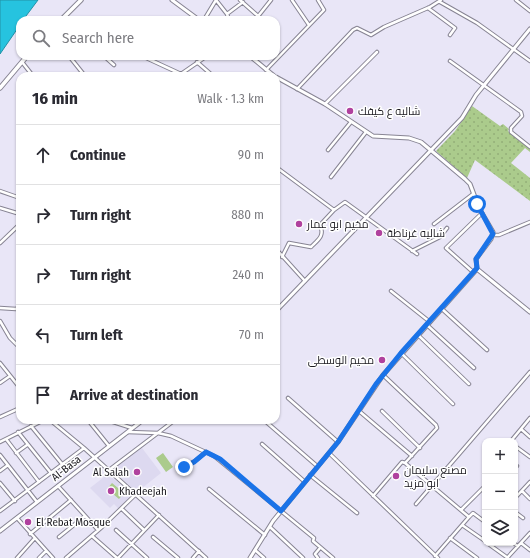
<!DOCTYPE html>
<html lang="en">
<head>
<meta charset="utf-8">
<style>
	body { margin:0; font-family:"Fira Sans Condensed",Cairo,sans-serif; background:#f2f2f3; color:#2b2b33 }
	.controls { position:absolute; right:12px; bottom:12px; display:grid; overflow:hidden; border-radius:8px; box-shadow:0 1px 3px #0004 }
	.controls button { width:36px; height:36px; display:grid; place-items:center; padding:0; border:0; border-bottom:1px solid #e1e1e2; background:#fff; color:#2b2b33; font:20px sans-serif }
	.stop { position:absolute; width:12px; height:12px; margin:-9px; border:3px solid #1a73e8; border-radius:50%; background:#fff }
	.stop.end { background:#1a73e8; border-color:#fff; box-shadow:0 1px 4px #0008 }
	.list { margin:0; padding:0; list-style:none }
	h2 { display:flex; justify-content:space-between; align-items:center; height:52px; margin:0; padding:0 16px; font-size:17px }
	h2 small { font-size:13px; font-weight:400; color:#7c7c81 }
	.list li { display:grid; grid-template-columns:26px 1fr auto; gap:12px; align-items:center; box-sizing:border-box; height:60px; padding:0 16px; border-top:1px solid #e1e1e2 }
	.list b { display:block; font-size:15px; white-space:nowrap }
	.list em { font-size:13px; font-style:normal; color:#7c7c81 }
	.icon { flex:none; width:22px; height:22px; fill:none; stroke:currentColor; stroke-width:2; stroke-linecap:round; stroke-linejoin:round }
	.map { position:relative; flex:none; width:530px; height:558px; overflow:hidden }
	.search { position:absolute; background:#fff; box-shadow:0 1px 3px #0004; left:16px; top:16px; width:264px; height:44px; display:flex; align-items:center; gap:10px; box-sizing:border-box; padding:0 14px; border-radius:12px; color:#7c7c81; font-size:15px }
	.panel { position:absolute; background:#fff; box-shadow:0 1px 3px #0004; left:16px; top:72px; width:264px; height:352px; border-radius:12px }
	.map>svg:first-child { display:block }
</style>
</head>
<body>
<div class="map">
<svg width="530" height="558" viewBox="0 0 530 558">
	<defs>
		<pattern id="garden-dots" width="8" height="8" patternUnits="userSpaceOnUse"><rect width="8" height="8" fill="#abcb8c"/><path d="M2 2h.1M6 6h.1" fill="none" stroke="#93ae78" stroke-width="1.8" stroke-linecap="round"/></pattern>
	</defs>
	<rect width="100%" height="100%" fill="#e9e6f7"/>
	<!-- built -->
	<path fill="#ddd9f0" d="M142,448l19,25 -24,19 -25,-22z
		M108,474l25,21 -14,14 -5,-5 -4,4 -20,-20z"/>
	<!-- grass -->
	<path fill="#abcb8c" d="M163,453l10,14 -7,5 -10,-14z
		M112,483l12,10 -5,6 -12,-10z"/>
	<!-- garden -->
	<path fill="url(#garden-dots)" d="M472,106l28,20 3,-2 6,5 -1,2 22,17v4l-5,-4 -14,15 19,15v23l-55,-41 -8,18 -31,-27 19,-20z"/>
	<!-- water -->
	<path fill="#26c3df" stroke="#2391a6" d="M0,0h38l-15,20h-3v5l-20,29z"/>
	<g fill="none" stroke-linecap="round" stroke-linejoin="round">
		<!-- minor casing -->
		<g stroke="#878493" stroke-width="4.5">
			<path id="minor" d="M216,0l11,14 2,6
				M240,0l18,16
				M292,0l17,25
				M516,0l14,11
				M440,2l37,21 53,38
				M428,8l27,20 -5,7
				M227,14l16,-12
				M243,19v1
				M204,20l12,-20
				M255,20l16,-20
				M69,56l16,20
				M104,56l10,9
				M142,56l39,18
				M450,61l71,51 1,4 -11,12v4l19,15
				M22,62l11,14
				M197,62l16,14
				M266,70l58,-60 -6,-10
				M178,76l29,-20
				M297,89l56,-59 4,-2 14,7 13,-8 46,-20 11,-7
				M325,104l52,-52
				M328,150l23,-28
				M276,167l58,43
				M331,177l35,-45
				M0,191l20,7
				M0,208l20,6
				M434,224l39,-30
				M493,235h6l31,-13
				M0,243l20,-19
				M276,249l29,32
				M412,251l28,-14 7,-9
				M282,257l7,-14 22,4c7,-7 14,-11 9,-22l14,-15 11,-8 72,52
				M473,272l-27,-24 36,-35
				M391,291l39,31
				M0,308l16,1 4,-3
				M442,309l45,41
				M0,321l10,17 10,10
				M427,325l47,43
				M418,335l51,49
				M401,353l52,51
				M0,363l20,25
				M0,383l10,-7
				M288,398l50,44
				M359,411l53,45
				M382,411l38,37
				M0,417l20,-9
				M50,420l34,28 122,110
				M88,420l21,26
				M107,420l25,8
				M264,420l53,46
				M31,426l31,38
				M521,429l9,8
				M18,432l33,41
				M128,432l30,1 13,3 43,20 100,82 -1,3 20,17
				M6,439l33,43
				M511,441l19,-23
				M0,442l44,-22
				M262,444l43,38
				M515,446l15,11
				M16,453l11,-8
				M329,453l109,105
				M0,455l37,47
				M405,463l64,54 4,-4 12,9
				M515,465l2,1
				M184,467l11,-6 11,-9
				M109,470l66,-50
				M0,471l8,-6
				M310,475l47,38
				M0,483l15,18
				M58,486l40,44
				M209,489l56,46
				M522,491l8,8
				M373,496l29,-34 3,1 32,-35 -1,-3 -53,-50
				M515,498l15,-16
				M416,504l114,-132
				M122,509l22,21
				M461,510l24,-24
				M0,511l84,-63
				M515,512l8,6
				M17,518l36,40
				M462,525l23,16
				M270,527l33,31
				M116,530l31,28
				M30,534l41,-34
				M92,536l25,22
				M59,537l26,-21
				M153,537l25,21
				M450,538l27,20
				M487,543l21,15
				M513,543l5,3
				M521,543l9,7
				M255,550l9,8
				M435,556l34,-39
				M17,558l17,-19
				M39,558l7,-7
				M66,558l36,-31 33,-32
				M118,558l41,-43
				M193,558l6,-7
				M318,558l-3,-4 5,-6
				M507,558l23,-25"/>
		</g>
		<!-- tertiary casing -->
		<g stroke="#878493" stroke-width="5">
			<path id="tertiary" d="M172,0l27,20
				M250,56l24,20
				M276,77l49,27 48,32 36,2 12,4 44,37 5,5 9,24 14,24 -2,7 -15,20 1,10 53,43
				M276,311l186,-193 14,-23 54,-66
				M0,531l143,-111
				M250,558l23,-37 65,-79 45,-67 94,-106"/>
		</g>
		<!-- secondary casing -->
		<g stroke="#878493" stroke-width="5.5">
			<path id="secondary" d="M61,20l20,-20
				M0,88l27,-32"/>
		</g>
		<!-- minor -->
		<use href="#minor" stroke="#fff" stroke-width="2.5"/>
		<!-- tertiary -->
		<use href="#tertiary" stroke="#fff" stroke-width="3"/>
		<!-- secondary -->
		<use href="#secondary" stroke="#fff" stroke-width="3.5"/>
	</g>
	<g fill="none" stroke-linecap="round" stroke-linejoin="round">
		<!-- route -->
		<path stroke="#1a73e8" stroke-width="5" d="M184,467l10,-5 12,-10 14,7 61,52 57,-69 38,-58 25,-31 76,-85 -1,-9 17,-25 -16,-30"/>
	</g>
	<!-- markers -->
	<g fill="#b0419e" stroke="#fff" stroke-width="1.5">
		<circle cx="350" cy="111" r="4"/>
		<circle cx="299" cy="224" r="4"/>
		<circle cx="379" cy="233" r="4"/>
		<circle cx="382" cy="360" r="4"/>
		<circle cx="137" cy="472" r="4"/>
		<circle cx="396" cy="476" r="4"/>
		<circle cx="111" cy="491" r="4"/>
		<circle cx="28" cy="522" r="4"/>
	</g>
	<g text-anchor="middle" stroke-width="3" stroke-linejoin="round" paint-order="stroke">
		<!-- poi labels -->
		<g font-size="11" fill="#1c1b21" stroke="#fff" text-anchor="start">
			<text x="358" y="115">شاليه ع كيفك</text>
			<text x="307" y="228">مخيم ابو عمار</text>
			<text x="387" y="237">شاليه غرناطة</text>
			<text x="374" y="364" text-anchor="end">مخيم الوسطى</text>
			<text x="404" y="474">مصنع سليمان<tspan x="404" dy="13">ابو مزيد</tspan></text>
			<text x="129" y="476" text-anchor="end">Al Salah</text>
			<text x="119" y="495">Khadeejah</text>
			<text x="36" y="526">El Rebat Mosque</text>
		</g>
		<!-- street labels -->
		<g font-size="11" fill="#1c1b21" stroke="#fff">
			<text transform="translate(66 468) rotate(-38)" y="4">Al-Basa</text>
		</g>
	</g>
</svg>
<div class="controls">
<button>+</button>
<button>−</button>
<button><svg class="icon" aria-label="layers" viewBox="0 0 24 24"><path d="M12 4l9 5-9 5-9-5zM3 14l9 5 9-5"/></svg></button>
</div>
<div class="stop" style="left:477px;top:204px"></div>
<div class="stop end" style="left:184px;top:467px"></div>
<div class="search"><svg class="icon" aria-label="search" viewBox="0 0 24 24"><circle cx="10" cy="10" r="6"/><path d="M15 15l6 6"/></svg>Search here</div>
<section class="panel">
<h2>16 min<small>Walk · 1.3 km</small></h2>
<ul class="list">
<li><svg class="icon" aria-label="ahead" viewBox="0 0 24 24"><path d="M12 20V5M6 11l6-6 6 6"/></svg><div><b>Continue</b></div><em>90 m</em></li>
<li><svg class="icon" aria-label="right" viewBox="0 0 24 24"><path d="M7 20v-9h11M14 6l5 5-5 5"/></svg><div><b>Turn right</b></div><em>880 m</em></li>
<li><svg class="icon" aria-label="right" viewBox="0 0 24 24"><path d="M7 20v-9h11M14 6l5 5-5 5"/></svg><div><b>Turn right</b></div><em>240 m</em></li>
<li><svg class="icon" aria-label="left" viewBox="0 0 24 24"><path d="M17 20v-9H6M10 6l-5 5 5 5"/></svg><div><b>Turn left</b></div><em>70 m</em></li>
<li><svg class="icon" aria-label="arrive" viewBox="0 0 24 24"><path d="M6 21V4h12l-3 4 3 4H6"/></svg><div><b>Arrive at destination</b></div></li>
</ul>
</section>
</div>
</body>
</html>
